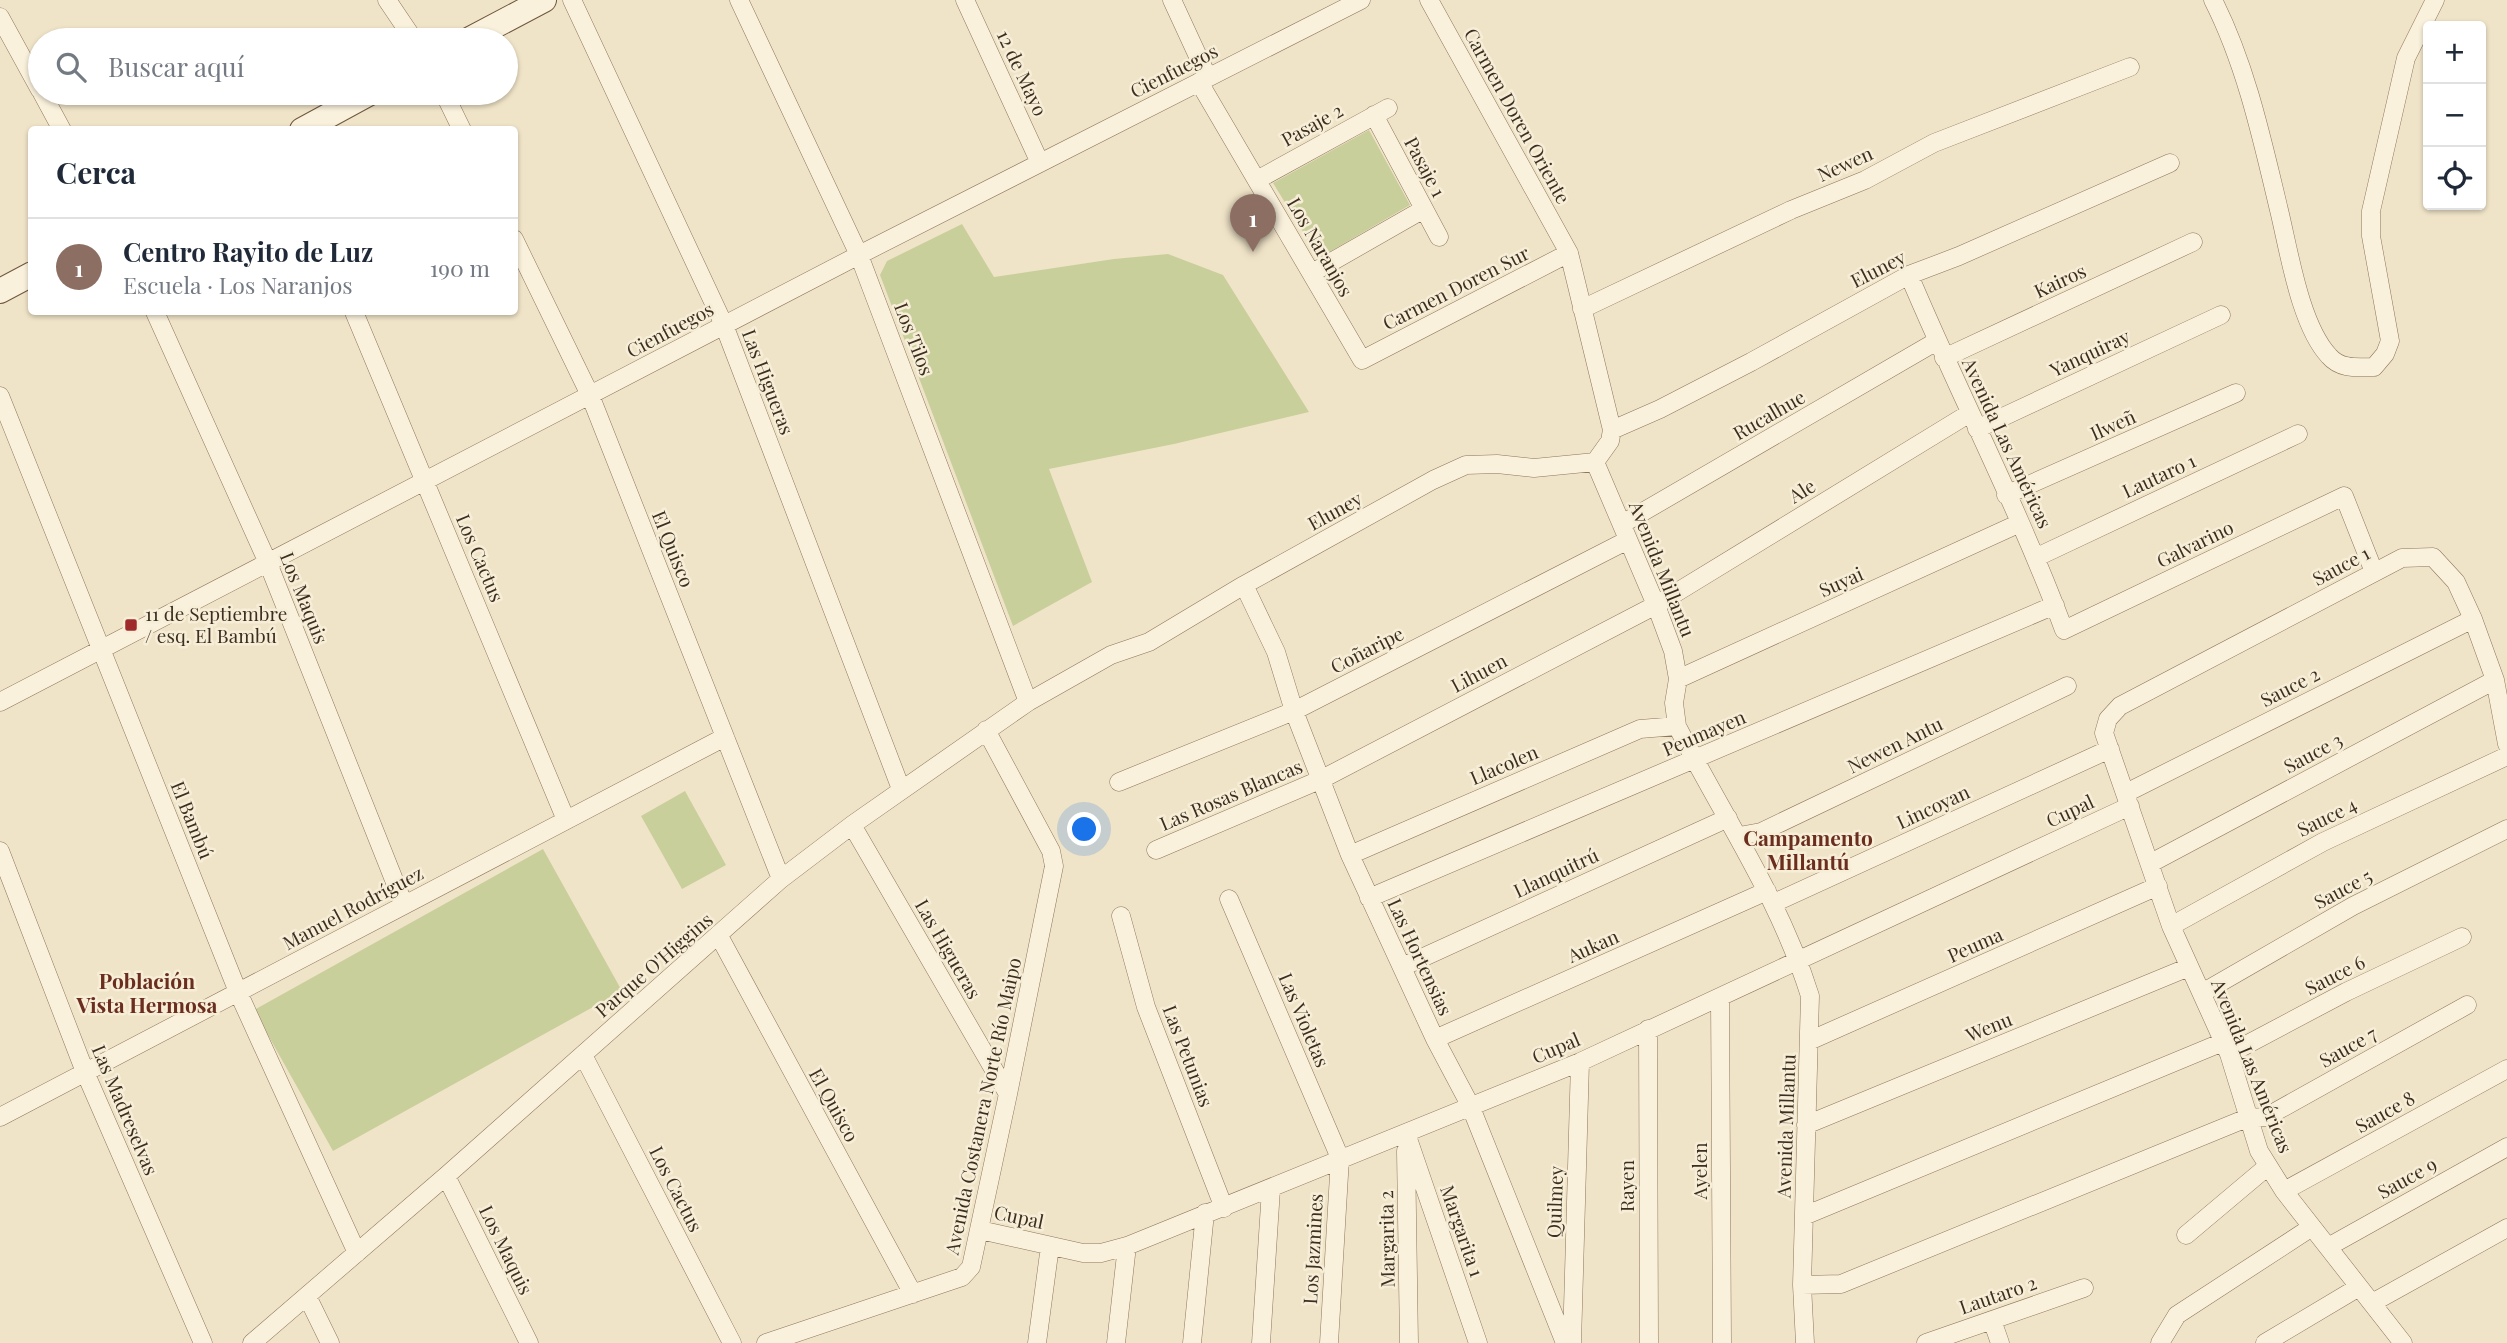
<!DOCTYPE html>
<html lang="es">
<head>
<meta charset="utf-8">
<style>
	body { margin:0; font-family:"Playfair Display",serif; background:#f6f6f7; color:#1f2937 }
	.controls { position:absolute; right:21px; top:21px; display:grid; overflow:hidden; border-radius:7px; box-shadow:0 2px 5px #0004 }
	.controls button { width:63px; height:63px; display:grid; place-items:center; padding:0; border:0; border-bottom:2px solid #e0e1e3; background:#fff; color:#1f2937; font:35px sans-serif }
	.you { position:absolute; left:1085px; top:830px; width:24px; height:24px; margin:-18px; border:5px solid #fff; border-radius:50%; background:#1a73e8; box-shadow:0 0 0 10px #1a73e833 }
	.badge { display:grid; place-items:center; width:46px; height:46px; border-radius:50%; background:#b45309; color:#fff; font-size:23px; font-weight:700 }
	.pin { position:absolute; translate:-50% -58px; filter:drop-shadow(0 2px 4px #0008) }
	.pin::after { content:''; position:absolute; top:37px; width:24px; height:21px; background:inherit; clip-path:polygon(0 0,100% 0,50% 100%) }
	.list { margin:0; padding:0; list-style:none }
	h2 { display:flex; justify-content:space-between; align-items:center; height:91px; margin:0; padding:0 28px; font-size:30px }
	h2 small { font-size:23px; font-weight:400; color:#747a83 }
	.list li { display:grid; grid-template-columns:46px 1fr auto; gap:21px; align-items:center; box-sizing:border-box; height:98px; padding:0 28px; border-top:2px solid #e0e1e3 }
	.list b { display:block; font-size:26px; white-space:nowrap }
	.list p { margin:0; font-size:23px; white-space:nowrap; color:#747a83 }
	.list em { font-size:23px; font-style:normal; color:#747a83 }
	.icon { flex:none; width:38px; height:38px; fill:none; stroke:currentColor; stroke-width:2; stroke-linecap:round; stroke-linejoin:round }
	.map { position:relative; flex:none; width:2507px; height:1343px; overflow:hidden }
	.search { position:absolute; background:#fff; box-shadow:0 2px 5px #0004; left:28px; top:28px; width:490px; height:77px; display:flex; align-items:center; gap:18px; box-sizing:border-box; padding:0 24px; border-radius:38px; color:#747a83; font-size:26px }
	.panel { position:absolute; background:#fff; box-shadow:0 2px 5px #0004; left:28px; top:126px; width:490px; height:189px; border-radius:7px }
	.map>svg:first-child { display:block }
</style>
</head>
<body>
<div class="map">
<svg width="2507" height="1343" viewBox="0 0 2507 1343">
	<rect width="100%" height="100%" fill="#f0e4c8"/>
	<!-- green -->
	<path fill="#c9cf9b" d="M1369,130l41,75 -91,53 -46,-75z
		M962,224l32,53 120,-18 54,-5 55,21 86,137 -135,32 -125,25 43,113 -79,44 -133,-351 7,-14z
		M685,791l41,74 -44,24 -41,-73z
		M543,849l79,142 -289,160 -79,-141z"/>
	<g fill="none" stroke-linecap="round" stroke-linejoin="round">
		<!-- street casing -->
		<g stroke="#8d765c" stroke-width="19">
			<path id="street" d="M387,0l27,40
				M572,0l152,325 177,464
				M739,0l120,255 169,447
				M965,0l75,163
				M1172,0l36,78
				M1429,0l140,253 43,177 -2,11 -15,21 61,143 17,46 5,28 -4,24 3,23c46,90 103,173 133,270l-8,289 3,58
				M2213,0c33,65 49,139 66,210 10,41 21,115 50,146 12,14 29,11 45,11l11,-13 5,-13 -19,-105v-25l35,-153 29,-58
				M0,17l40,73
				M1199,82l163,278 207,-107
				M42,93l20,37
				M444,93l18,37
				M1374,115l65,122
				M1257,180l131,-72
				M514,239l76,156 191,484
				M1312,273l112,-64
				M1909,275c50,119 110,234 155,355l280,-134 30,76
				M1582,309l209,-99 74,-30 69,-37 196,-76
				M155,312l113,251 136,342
				M354,312l212,508
				M1944,358l249,-116
				M0,396l238,596 119,261
				M1977,429l244,-114
				M1612,430l48,-21 91,-47 158,-87 50,-19 211,-93
				M2006,495l230,-102
				M1622,524l315,-183
				M2037,557l261,-123
				M1244,585l32,67 18,59 56,144 85,184 35,66 95,238
				M1678,679l342,-156
				M0,702l859,-447 502,-255
				M1119,782l175,-71 334,-171
				M2126,793l347,-174
				M852,825l156,269
				M1739,836l22,-4 306,-146
				M1156,850l166,-71 334,-174 314,-192
				M0,851l85,221 118,271
				M1350,855l290,-126 37,-3
				M2151,863l344,-183
				M1369,898l686,-293
				M1229,899l111,259 -11,185
				M1774,903l336,-154
				M1121,916l25,91 78,201
				M2171,926l152,-84 184,-86
				M719,936l194,358
				M1402,967l326,-149
				M2202,993l151,-87 154,-77
				M1720,998l2,345
				M1648,1029l1,314
				M1435,1039l332,-148
				M1809,1041l349,-155
				M2229,1054l117,-62 116,-55
				M583,1055l149,288
				M0,1117l725,-380
				M1806,1125l383,-158
				M1406,1133l72,210
				M1406,1151l3,192
				M446,1176l83,167
				M2284,1191l223,-122
				M1804,1216l419,-174
				M980,1230l103,23h18l26,-7 453,-184 550,-256
				M2186,1235l82,-69
				M2328,1247l179,-100
				M1802,1285l39,-1 406,-166 19,-1 201,-112
				M307,1296l23,47
				M2372,1303l135,-75
				M1992,1320l8,23
				M252,1343l194,-167 335,-297 71,-54 176,-123 83,-47 38,-13 95,-57 189,-105 33,-15 31,-1 37,4 61,-6
				M766,1343l196,-66 9,-10 37,-173 46,-228 -3,-15 -65,-121
				M1037,1343l13,-97
				M1116,1343l11,-97
				M1192,1343l13,-130
				M1261,1343l10,-154
				M1572,1343l8,-281
				M1926,1343l158,-55
				M2160,1343l17,-28 135,-88
				M2265,1343l94,-56
				M2403,1343l-119,-152 -25,-40 -30,-97 -58,-128 -67,-193 4,-14 12,-13 282,-148 31,-1 23,25 17,37 22,61 12,64"/>
		</g>
		<!-- secondary casing -->
		<g stroke="#6f573f" stroke-width="26">
			<path id="secondary" d="M468,40l76,-40
				M302,130l68,-37
				M0,291l32,-17"/>
		</g>
		<!-- street -->
		<use href="#street" stroke="#faf1dc" stroke-width="18"/>
		<!-- secondary -->
		<use href="#secondary" stroke="#faf1dc" stroke-width="24"/>
	</g>
	<!-- markers -->
	<rect fill="#9e2a2b" stroke="#f7eed8" stroke-width="2.5" x="124" y="618" width="14" height="14" rx="3.5"/>
	<g text-anchor="middle" stroke-width="5" stroke-linejoin="round" paint-order="stroke">
		<!-- street labels -->
		<g font-size="19" fill="#3d2e20" stroke="#f7eed8">
			<text transform="translate(1174 71) rotate(-27)" y="7">Cienfuegos</text>
			<text transform="translate(1022 73) rotate(65)" y="7">12 de Mayo</text>
			<text transform="translate(1517 116) rotate(61)" y="7">Carmen Doren Oriente</text>
			<text transform="translate(1312 125) rotate(-29)" y="7">Pasaje 2</text>
			<text transform="translate(1845 164) rotate(-24)" y="7">Newen</text>
			<text transform="translate(1425 167) rotate(62)" y="7">Pasaje 1</text>
			<text transform="translate(1320 247) rotate(60)" y="7">Los Naranjos</text>
			<text transform="translate(1878 269) rotate(-27)" y="7">Eluney</text>
			<text transform="translate(2060 281) rotate(-25)" y="7">Kairos</text>
			<text transform="translate(1456 288) rotate(-27)" y="7">Carmen Doren Sur</text>
			<text transform="translate(670 330) rotate(-28)" y="7">Cienfuegos</text>
			<text transform="translate(914 339) rotate(69)" y="7">Los Tilos</text>
			<text transform="translate(2090 353) rotate(-25)" y="7">Yanquiray</text>
			<text transform="translate(768 382) rotate(69)" y="7">Las Higueras</text>
			<text transform="translate(1769 415) rotate(-30)" y="7">Rucalhue</text>
			<text transform="translate(2113 425) rotate(-24)" y="7">Ilweñ</text>
			<text transform="translate(2007 443) rotate(65)" y="7">Avenida Las Américas</text>
			<text transform="translate(2159 476) rotate(-25)" y="7">Lautaro 1</text>
			<text transform="translate(1802 491) rotate(-32)" y="7">Ale</text>
			<text transform="translate(1335 511) rotate(-29)" y="7">Eluney</text>
			<text transform="translate(2195 544) rotate(-26)" y="7">Galvarino</text>
			<text transform="translate(673 549) rotate(68)" y="7">El Quisco</text>
			<text transform="translate(480 558) rotate(67)" y="7">Los Cactus</text>
			<text transform="translate(2341 566) rotate(-28)" y="7">Sauce 1</text>
			<text transform="translate(1662 569) rotate(68)" y="7">Avenida Millantu</text>
			<text transform="translate(1841 582) rotate(-24)" y="7">Suyai</text>
			<text transform="translate(304 598) rotate(68)" y="7">Los Maquis</text>
			<text transform="translate(1367 650) rotate(-27)" y="7">Coñaripe</text>
			<text transform="translate(1479 673) rotate(-28)" y="7">Lihuen</text>
			<text transform="translate(2290 687) rotate(-27)" y="7">Sauce 2</text>
			<text transform="translate(1704 733) rotate(-23)" y="7">Peumayen</text>
			<text transform="translate(1895 745) rotate(-26)" y="7">Newen Antu</text>
			<text transform="translate(2313 753) rotate(-28)" y="7">Sauce 3</text>
			<text transform="translate(1504 765) rotate(-23)" y="7">Llacolen</text>
			<text transform="translate(1231 795) rotate(-23)" y="7">Las Rosas Blancas</text>
			<text transform="translate(1933 807) rotate(-25)" y="7">Lincoyan</text>
			<text transform="translate(2070 811) rotate(-25)" y="7">Cupal</text>
			<text transform="translate(2327 817) rotate(-26)" y="7">Sauce 4</text>
			<text transform="translate(192 820) rotate(68)" y="7">El Bambú</text>
			<text transform="translate(1556 873) rotate(-25)" y="7">Llanquitrú</text>
			<text transform="translate(2343 889) rotate(-28)" y="7">Sauce 5</text>
			<text transform="translate(353 908) rotate(-28)" y="7">Manuel Rodríguez</text>
			<text transform="translate(1975 945) rotate(-24)" y="7">Peuma</text>
			<text transform="translate(1593 946) rotate(-24)" y="7">Aukan</text>
			<text transform="translate(948 949) rotate(60)" y="7">Las Higueras</text>
			<text transform="translate(1420 957) rotate(65)" y="7">Las Hortensias</text>
			<text transform="translate(654 965) rotate(-41)" y="7">Parque O'Higgins</text>
			<text transform="translate(2335 975) rotate(-27)" y="7">Sauce 6</text>
			<text transform="translate(1304 1020) rotate(67)" y="7">Las Violetas</text>
			<text transform="translate(1989 1027) rotate(-22)" y="7">Wenu</text>
			<text transform="translate(2348 1047) rotate(-29)" y="7">Sauce 7</text>
			<text transform="translate(1556 1048) rotate(-23)" y="7">Cupal</text>
			<text transform="translate(1188 1056) rotate(69)" y="7">Las Petunias</text>
			<text transform="translate(2252 1066) rotate(68)" y="7">Avenida Las Américas</text>
			<text transform="translate(834 1105) rotate(61)" y="7">El Quisco</text>
			<text transform="translate(983 1106) rotate(-78)" y="7">Avenida Costanera Norte Río Maipo</text>
			<text transform="translate(125 1110) rotate(67)" y="7">Las Madreselvas</text>
			<text transform="translate(2385 1112) rotate(-29)" y="7">Sauce 8</text>
			<text transform="translate(1786 1126) rotate(-88)" y="7">Avenida Millantu</text>
			<text transform="translate(1700 1171) rotate(-90)" y="7">Ayelen</text>
			<text transform="translate(2407 1178) rotate(-29)" y="7">Sauce 9</text>
			<text transform="translate(1627 1186) rotate(-90)" y="7">Rayen</text>
			<text transform="translate(676 1189) rotate(63)" y="7">Los Cactus</text>
			<text transform="translate(1555 1202) rotate(-88)" y="7">Quilmey</text>
			<text transform="translate(1019 1217) rotate(12)" y="7">Cupal</text>
			<text transform="translate(1462 1231) rotate(71)" y="7">Margarita 1</text>
			<text transform="translate(1387 1239) rotate(-91)" y="7">Margarita 2</text>
			<text transform="translate(1313 1249) rotate(-87)" y="7">Los Jazmines</text>
			<text transform="translate(506 1250) rotate(64)" y="7">Los Maquis</text>
			<text transform="translate(1998 1295) rotate(-19)" y="7">Lautaro 2</text>
		</g>
		<!-- poi labels -->
		<g font-size="19" fill="#3d2e20" stroke="#f7eed8" text-anchor="start">
			<text x="145" y="621">11 de Septiembre<tspan x="145" dy="22">/ esq. El Bambú</tspan></text>
		</g>
		<!-- neighbourhood labels -->
		<g font-size="21" font-weight="bold" fill="#6b2e1e" stroke="#f7eed8">
			<text x="1808" y="846">Campamento<tspan x="1808" dy="24">Millantú</tspan></text>
			<text x="147" y="989">Población<tspan x="147" dy="24">Vista Hermosa</tspan></text>
		</g>
	</g>
</svg>
<div class="controls">
<button>+</button>
<button>−</button>
<button><svg class="icon" aria-label="locate" viewBox="0 0 24 24"><circle cx="12" cy="12" r="6"/><path d="M12 2v4M12 18v4M2 12h4M18 12h4"/></svg></button>
</div>
<div class="you"></div>
<div class="pin badge" style="left:1253px;top:252px;background:#8d6e63">1</div>
<div class="search"><svg class="icon" aria-label="search" viewBox="0 0 24 24"><circle cx="10" cy="10" r="6"/><path d="M15 15l6 6"/></svg>Buscar aquí</div>
<section class="panel">
<h2>Cerca<small></small></h2>
<ul class="list">
<li><span class="badge" style="background:#8d6e63">1</span><div><b>Centro Rayito de Luz</b><p>Escuela · Los Naranjos</p></div><em>190 m</em></li>
</ul>
</section>
</div>
</body>
</html>
